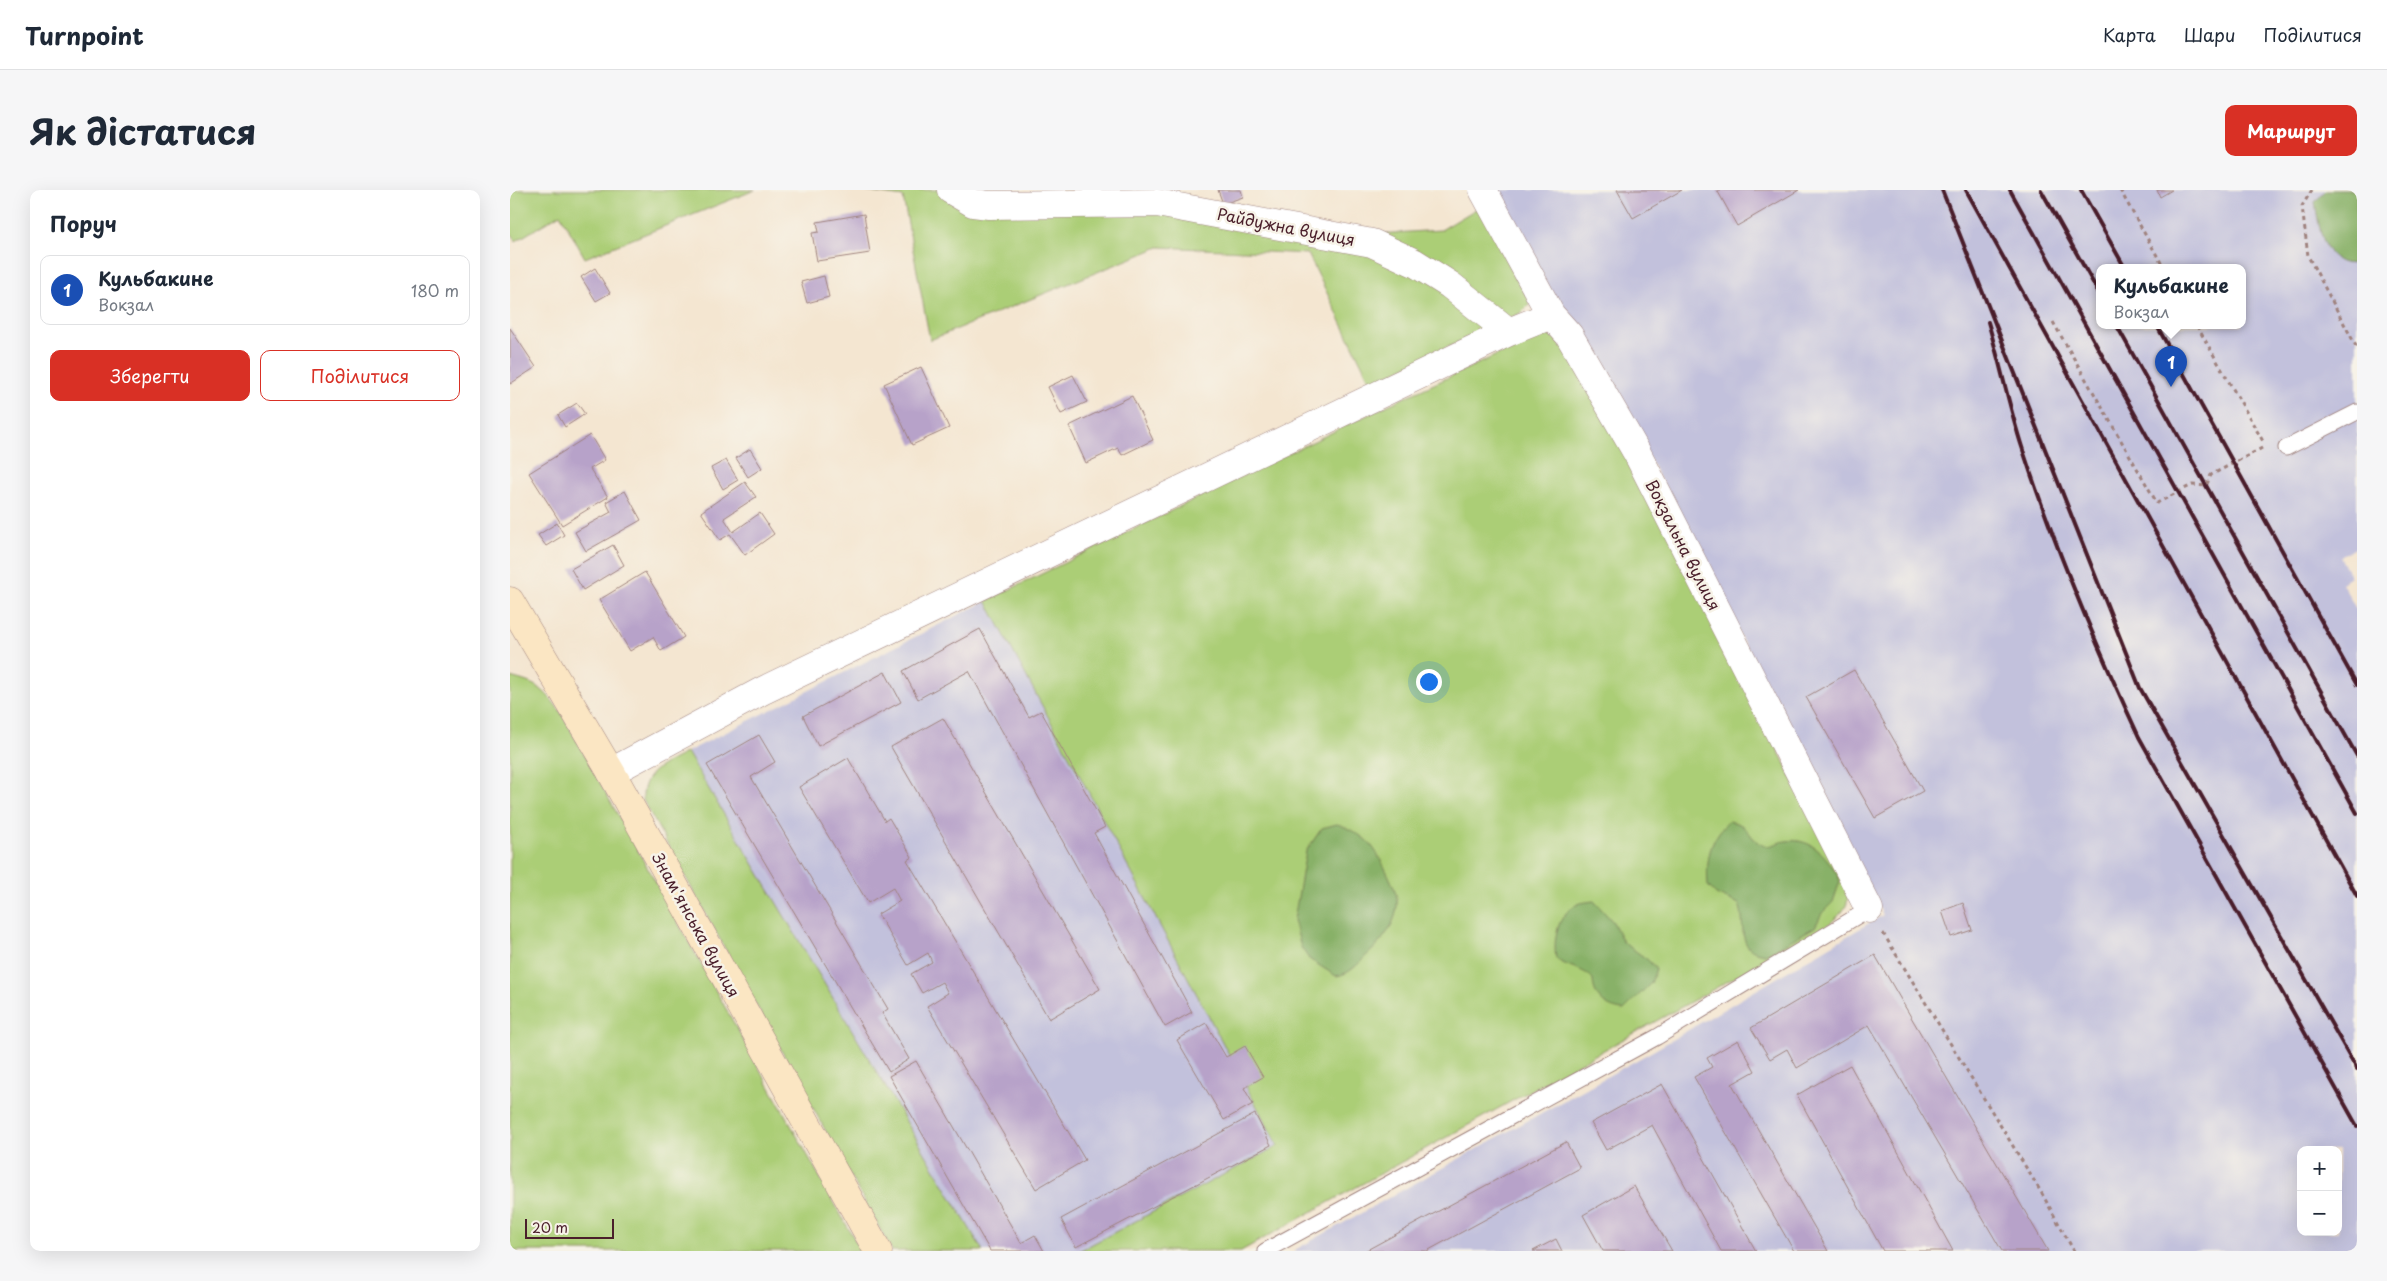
<!DOCTYPE html>
<html lang="uk">
<head>
<meta charset="utf-8">
<style>
	body { margin:0; font-family:"Playpen Sans",sans-serif; background:#f6f6f7; color:#1f2937 }
	.controls { position:absolute; right:15px; bottom:15px; display:grid; overflow:hidden; border-radius:10px; box-shadow:0 5px 20px #0002 }
	.controls button { width:45px; height:45px; display:grid; place-items:center; padding:0; border:0; border-bottom:1px solid #e0e1e3; background:#fff; color:#1f2937; font:25px sans-serif }
	.scale { position:absolute; left:15px; bottom:12px; width:89px; box-sizing:border-box; padding-left:5px; border:2px solid #4a1f2b; border-top:0; font-size:14px; line-height:18px; white-space:nowrap; color:#4a1f2b; -webkit-text-stroke:4px #f7f3e8; paint-order:stroke }
	.you { position:absolute; left:918px; top:491px; width:18px; height:18px; margin:-12px; border:4px solid #fff; border-radius:50%; background:#1a73e8; box-shadow:0 0 0 8px #1a73e833 }
	.badge { display:grid; place-items:center; width:32px; height:32px; border-radius:50%; background:#d93025; color:#fff; font-size:16px; font-weight:700 }
	.pin { position:absolute; translate:-50% -41px; filter:drop-shadow(0 1px 2px #0008) }
	.pin::after { content:''; position:absolute; top:26px; width:18px; height:15px; background:inherit; clip-path:polygon(0 0,100% 0,50% 100%) }
	.popup { position:absolute; left:1586px; top:74px; width:150px; height:65px; box-sizing:border-box; display:grid; place-content:center; border-radius:10px; background:#fff; filter:drop-shadow(0 1px 4px #0005); font-size:16px; white-space:nowrap; color:#747a83 }
	.popup b { font-size:19px; color:#1f2937 }
	.popup::after { content:''; position:absolute; left:50%; top:100%; margin-left:-10px; border:10px solid transparent; border-top-color:#fff }
	.list { margin:0; padding:0; list-style:none }
	h2 { display:flex; justify-content:space-between; align-items:center; height:65px; margin:0; padding:0 20px; font-size:21px }
	h2 small { font-size:16px; font-weight:400; color:#747a83 }
	.list li { display:grid; grid-template-columns:32px 1fr auto; gap:15px; align-items:center; box-sizing:border-box; height:70px; margin:0 10px 10px; padding:0 10px; border:1px solid #e0e1e3; border-radius:10px }
	.list b { display:block; font-size:19px; white-space:nowrap }
	.list p { margin:0; font-size:16px; white-space:nowrap; color:#747a83 }
	.list em { font-size:16px; font-style:normal; color:#747a83 }
	.actions { display:flex; gap:10px; padding:15px 20px }
	.actions a { flex:1; padding:11px 0; border:1px solid #d93025; border-radius:10px; text-align:center; font-size:18px; color:#d93025 }
	.actions .main { background:#d93025; color:#fff }
	.map { position:relative; flex:none; width:1847px; height:1061px; overflow:hidden; border-radius:10px }
	header { display:flex; align-items:center; gap:30px; box-sizing:border-box; height:70px; padding:0 25px; background:#fff; border-bottom:1px solid #e0e1e3 }
	header strong { font-size:24px }
	nav { display:flex; gap:28px; margin-inline-start:auto; font-size:18px }
	.intro { display:flex; align-items:center; justify-content:space-between; box-sizing:border-box; height:120px; padding:0 30px }
	h1 { margin:0; font-size:35px }
	.button { padding:12px 22px; border-radius:10px; background:#d93025; color:#fff; font-size:18px; font-weight:700 }
	main { display:flex; gap:30px; padding:0 30px }
	aside { flex:1; background:#fff; border-radius:10px; box-shadow:0 5px 20px #0002 }
	.map>svg:first-child { display:block }
</style>
</head>
<body>
<header>
<strong>Turnpoint</strong>
<nav><a>Карта</a><a>Шари</a><a>Поділитися</a></nav>
</header>
<div class="intro"><h1>Як дістатися</h1><a class="button">Маршрут</a></div>
<main>
<aside>
<h2>Поруч<small></small></h2>
<ul class="list">
<li><span class="badge" style="background:#1a4fb4">1</span><div><b>Кульбакине</b><p>Вокзал</p></div><em>180 m</em></li>
</ul>
<div class="actions"><a class="main">Зберегти</a><a>Поділитися</a></div>
</aside>
<div class="map">
<svg width="1847" height="1061" viewBox="0 0 1847 1061">
	<rect width="100%" height="100%" fill="#f7f3e8"/>
	<filter id="ink" filterUnits="userSpaceOnUse"><feTurbulence type="fractalNoise" baseFrequency=".02" numOctaves="2"/><feDisplacementMap in="SourceGraphic" scale="10" xChannelSelector="R" yChannelSelector="G"/><feConvolveMatrix kernelMatrix="1 2 1 2 8 2 1 2 1" color-interpolation-filters="sRGB"/></filter>
	<filter id="wash" filterUnits="userSpaceOnUse"><feTurbulence type="fractalNoise" baseFrequency=".0096" numOctaves="4" result="noise"/><feDisplacementMap in="SourceGraphic" scale="20" xChannelSelector="R" yChannelSelector="G"/><feGaussianBlur stdDeviation="1.12" result="paint"/><feColorMatrix in="noise" values="0 0 0 0 0 0 0 0 0 0 0 0 0 0 0 0 0 1.4 0 .05"/><feComposite in="paint" operator="in"/></filter>
	<g filter="url(#wash)">
		<rect width="100%" height="100%" fill="#f4e6d1"/>
		<!-- industrial -->
		<path fill="#c2c1dc" fill-rule="evenodd" d="M984,0h863v357l-17,10 11,20 -9,6 15,28v640h-1064l360,-200 230,-136 -239,-467 -107,-179zM1590,78h142v58h-142zM1791,960h37v82h-37z
			M476,411l292,545 -199,105h-96l-296,-499z"/>
		<!-- green -->
		<path fill="#abce76" stroke="#7a7650" d="M0,0h245l-170,68 -25,-44 -44,27 -6,-8z
			M346,0h111l394,45 80,-5 40,-24 50,91 -2,8 -8,8 -150,70 -63,-129 -149,-7 -229,93 -27,-143z
			M1028,146h14l14,12 65,110 217,431c2,20 -8,25 -22,38l-585,324h-162l199,-105 -292,-545 398,-194z
			M0,487c28,7 33,11 50,34l301,540h-351z
			M177,562l296,499h-91l-249,-451c-1,-30 22,-35 44,-48z"/>
		<!-- forest -->
		<path fill="#88b167" stroke="#696849" d="M1816,0h31v73c-33,7 -38,-37 -42,-61z
			M1219,631c4,1 9,2 12,4 10,6 12,19 26,21 6,0 13,-5 19,-5 27,-4 44,18 54,40l-7,21 -11,11 -7,14 -49,27c-32,-2 -19,-31 -27,-50l-23,-10 -8,-8c-2,-27 1,-46 21,-65z
			M827,634c11,4 25,11 33,20 8,8 26,44 27,55 2,22 -15,43 -30,56 -10,10 -17,19 -31,21l-27,-17 -8,-12 -7,-27 12,-69 16,-23z
			M1084,711l19,21 10,20 25,18 8,9 -5,14 -27,27c-18,-1 -31,-13 -31,-31 -9,-11 -25,-11 -37,-20 -3,-20 1,-45 22,-55 4,-2 11,-2 16,-3z"/>
		<g id="blocks">
			<!-- building -->
			<path fill="#b7a2c9" d="M708,0h23l2,7 -20,7z
				M1107,0h65l-49,28z
				M1207,0h82l-62,36z
				M1647,0h15l-12,7z
				M354,24l6,39 -53,8 -5,-28 7,-1 -2,-10z
				M85,78l15,25 -14,8 -15,-24z
				M314,86l5,21 -22,6 -6,-21z
				M0,138l26,39 -26,17z
				M411,177l28,61 -37,17 -28,-61z
				M563,185l14,27 -26,12 -13,-27z
				M622,206l21,44 -31,15 -4,-7 -32,15 -17,-37z
				M67,213l8,11 -20,13 -7,-12z
				M80,245l15,25 -15,9 18,28 -46,28 -33,-52z
				M240,259l12,19 -14,9 -12,-19z
				M216,270l12,20 -15,9 -12,-21z
				M235,292l11,15 -32,21 9,14 27,-19 14,21 -29,21 -15,-21 -10,6 -19,-28z
				M115,301l16,29 -55,31 -11,-19 36,-20 -5,-10z
				M47,333l7,12 -18,11 -8,-11z
				M103,355l11,20 -41,25 -12,-21z
				M135,382l39,65 -23,14 -8,-14 -23,14 -31,-51z
				M470,439l49,88 12,-6 64,116 -11,6 98,179 -27,15 -196,-356 -51,28 -15,-28z
				M1344,480l69,121 -48,27 -69,-121z
				M375,482l16,30 -83,44 -15,-30z
				M433,528l157,271 -51,30 -158,-272z
				M249,545l16,27 -24,15 137,232 -6,4 27,46 -20,13 -182,-307z
				M338,568l37,63 4,-3 23,39 -5,3 178,300 -49,29 -109,-183 21,-13 -6,-11 -20,11 -11,-19 21,-12 -4,-9 -20,12 -30,-51 22,-13 -7,-13 -25,15 -69,-116z
				M1453,713l9,27 -21,7 -9,-26z
				M1365,765l29,50 144,246h-46l-133,-226 -72,43 -10,-19 -17,10 -19,-31z
				M696,833l20,34 19,-11 18,31 -19,11 9,16 -29,16 -47,-80z
				M1228,850l17,31 -23,13 96,167h-34l-100,-174 18,-10 -5,-9z
				M406,871l105,182 14,-8 9,16h-54l-101,-175z
				M1340,875l103,186h-70l-86,-156z
				M1152,894l23,41 71,126h-35l-69,-126 -46,25 -15,-27z
				M745,924l16,31 -195,102 -15,-28z
				M1056,952l14,26 -153,83h-62z
				M1124,996l38,65h-69l-20,-36z
				M1046,1049l6,12h-29z"/>
		</g>
	</g>
	<g filter="url(#ink)">
		<use href="#blocks" fill-opacity="0" stroke="#9f827e" stroke-width="1"/>
		<g fill="none" stroke-linecap="round" stroke-linejoin="round">
			<!-- lane casing -->
			<g stroke="#9f827e" stroke-width="17">
				<path id="lane" d="M1776,258l71,-36
					M755,1061l392,-214 212,-128"/>
			</g>
			<!-- street casing -->
			<g stroke="#9f827e" stroke-width="29">
				<path id="street" d="M441,0l22,13 16,2 168,-2 215,40 43,20 35,22 59,47
					M973,0l68,125 18,20 68,118 232,456
					M101,582l151,-81 747,-359 42,-17"/>
			</g>
			<!-- secondary casing -->
			<g stroke="#9f827e" stroke-width="29">
				<path id="secondary" d="M0,411l101,171 267,479"/>
			</g>
			<!-- path -->
			<path stroke="#9f827e" stroke-width="3" stroke-dasharray="4 4" stroke-linecap="butt" d="M1610,0l44,78
				M1802,0l-10,16 6,50 49,92
				M1543,132l104,181 35,-18 14,1 5,-11 53,-28
				M1687,136l67,117
				M1373,743l158,259 33,59"/>
			<!-- lane -->
			<use href="#lane" stroke="#fff" stroke-width="15"/>
			<!-- street -->
			<use href="#street" stroke="#fff" stroke-width="28"/>
			<!-- secondary -->
			<use href="#secondary" stroke="#fbe6c3" stroke-width="28"/>
			<!-- rail -->
			<path stroke="#4a1f2b" stroke-width="4" d="M1432,0l198,498 217,381
				M1456,0l391,706
				M1500,0l347,623
				M1531,0l59,105
				M1571,0l44,78
				M1478,132c12,41 21,84 34,125 32,99 73,196 117,290l218,389
				M1607,136l240,430
				M1647,136l200,359"/>
		</g>
	</g>
	<g text-anchor="middle" stroke-width="5" stroke-linejoin="round" paint-order="stroke">
		<!-- street labels -->
		<g font-size="16" fill="#4a1f2b" stroke="#f7f3e8">
			<text transform="translate(776 37) rotate(11)" y="6">Райдужна вулиця</text>
			<text transform="translate(1173 355) rotate(63)" y="6">Вокзальна вулиця</text>
			<text transform="translate(186 735) rotate(61)" y="6">Знам'янська вулиця</text>
		</g>
	</g>
</svg>
<div class="controls">
<button>+</button>
<button>−</button>
</div>
<div class="scale">20 m</div>
<div class="you"></div>
<div class="pin badge" style="left:1661px;top:197px;background:#1a4fb4">1</div>
<div class="popup"><b>Кульбакине</b>Вокзал</div>
</div>
</main>
</body>
</html>
